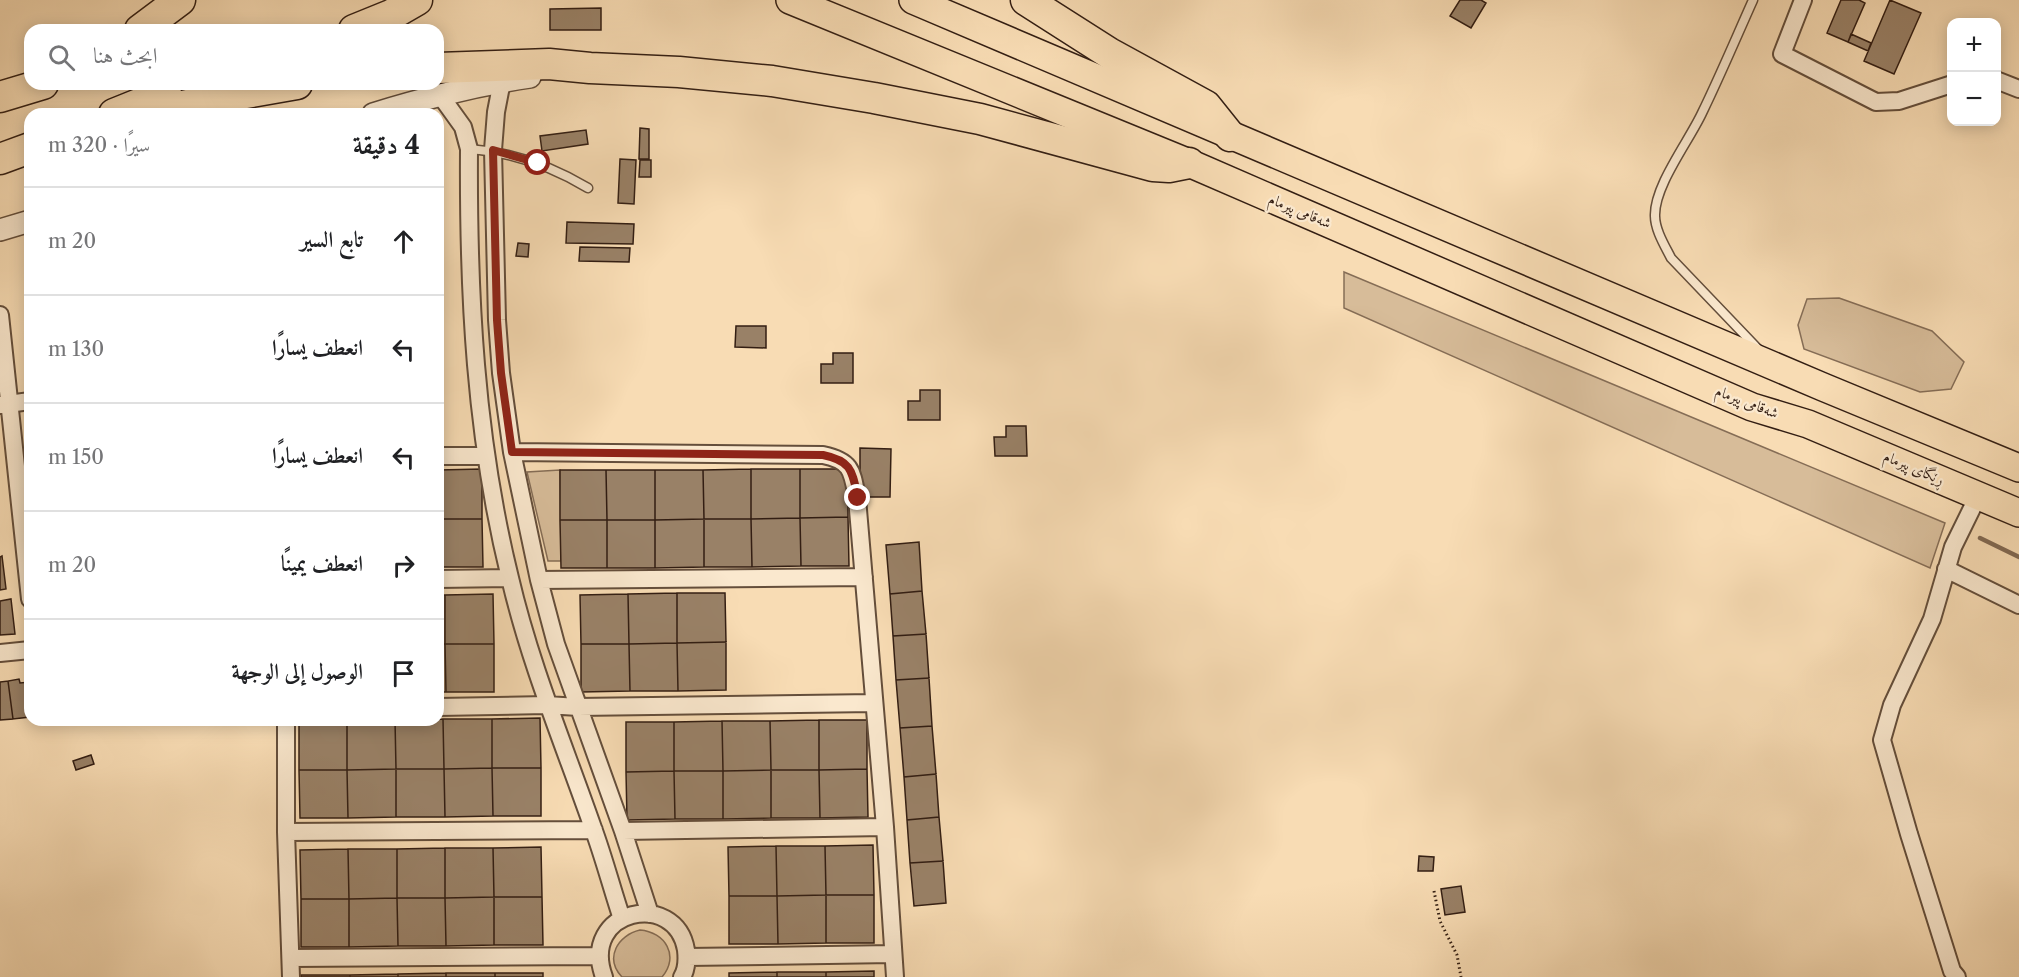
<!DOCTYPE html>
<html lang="ar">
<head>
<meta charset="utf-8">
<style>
	body { margin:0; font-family:"Libre Caslon Text",Amiri,serif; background:#f2f2f2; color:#202124; direction:rtl }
	.controls { position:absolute; right:18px; top:18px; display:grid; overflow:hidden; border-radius:12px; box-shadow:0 3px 15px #0003 }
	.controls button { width:54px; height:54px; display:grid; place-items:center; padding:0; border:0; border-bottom:2px solid #e0e0e0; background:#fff; color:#202124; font:30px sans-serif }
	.stop { position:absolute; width:18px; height:18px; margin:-14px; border:4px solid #8f2418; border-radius:50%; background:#fff }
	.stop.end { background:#8f2418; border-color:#fff; box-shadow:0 2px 6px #0008 }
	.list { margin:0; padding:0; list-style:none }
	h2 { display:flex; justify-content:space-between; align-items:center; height:78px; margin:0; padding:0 24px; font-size:26px }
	h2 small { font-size:20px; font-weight:400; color:#757577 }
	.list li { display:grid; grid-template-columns:39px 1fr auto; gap:18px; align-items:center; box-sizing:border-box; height:108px; padding:0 24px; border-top:2px solid #e0e0e0 }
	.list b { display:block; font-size:22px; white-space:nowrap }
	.list em { font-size:20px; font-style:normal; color:#757577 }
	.icon { flex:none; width:33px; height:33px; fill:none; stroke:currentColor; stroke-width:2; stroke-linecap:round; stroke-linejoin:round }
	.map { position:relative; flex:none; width:2019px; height:977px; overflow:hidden; direction:ltr }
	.search { position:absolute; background:#fff; box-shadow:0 3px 15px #0003; left:24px; top:24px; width:420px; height:66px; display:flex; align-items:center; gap:15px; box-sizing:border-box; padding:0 21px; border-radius:18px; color:#757577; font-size:22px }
	.panel { position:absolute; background:#fff; box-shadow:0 3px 15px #0003; left:24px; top:108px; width:420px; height:618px; border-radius:18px; direction:rtl }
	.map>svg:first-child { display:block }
</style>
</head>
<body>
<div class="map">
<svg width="2019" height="977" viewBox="0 0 2019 977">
	<rect width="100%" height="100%" fill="#f8dcb4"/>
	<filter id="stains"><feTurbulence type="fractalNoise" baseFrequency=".00333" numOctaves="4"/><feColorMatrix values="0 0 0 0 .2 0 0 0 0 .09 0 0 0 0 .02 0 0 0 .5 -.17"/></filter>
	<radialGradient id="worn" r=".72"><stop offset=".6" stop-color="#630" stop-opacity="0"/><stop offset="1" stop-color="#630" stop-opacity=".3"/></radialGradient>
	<!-- green -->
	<path fill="#d7bc99" stroke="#856d56" stroke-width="1.5" d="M1344,272l601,251 -15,45 -586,-260z
		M1839,298l93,33 32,31 -13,27 -31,3 -116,-43 -6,-24 9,-26z
		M560,470l1,91h-13l-21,-89z
		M640,930c25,2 40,26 22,47h-40c-18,-19 -4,-42 18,-47z"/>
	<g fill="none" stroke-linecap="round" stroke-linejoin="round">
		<!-- stream -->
		<path stroke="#816953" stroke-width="4.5" d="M1980,538l39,19"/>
	</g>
	<!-- building -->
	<path fill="#998167" stroke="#331e13" stroke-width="1.5" d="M1460,0h21l5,3 -15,25 -21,-12z
		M1841,0h18l6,3 -17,39 -21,-9z
		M1890,0l31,13 -27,61 -30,-13z
		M601,8v22h-51v-21z
		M1851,34l20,9 -3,8 -20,-9z
		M640,128l9,1v30h-10z
		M586,130l2,14 -46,7 -2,-15z
		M620,159l16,1 -2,44 -16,-1z
		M640,160h11v17h-12z
		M567,222l67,2 -1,20 -67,-1z
		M518,243l11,1 -1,13 -12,-1z
		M580,247l50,1 -1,14 -50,-1z
		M736,326h30v22l-31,-1z
		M833,353h20v30h-32v-19h12z
		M920,390h20v30h-32v-19h12z
		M1006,426h20l1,30h-32l-1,-19h12z
		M860,448l31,1 -1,48h-30z
		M482,469v50h-44v-49z
		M751,469v50h-47l-1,-49z
		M751,469h49v49l-49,1z
		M800,469h48v48l-48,1z
		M560,470h46l1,50h-47z
		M606,470h49v50h-48z
		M655,470h48l1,49 -49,1z
		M848,517l1,49h-48l-1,-48z
		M800,518l1,48 -49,1 -1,-48z
		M438,519h44l1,48h-45z
		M704,519h47l1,48h-48z
		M704,519v48l-49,1v-48z
		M560,520h47v48h-46z
		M607,520h48v48h-48z
		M919,542l3,49 -32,3 -4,-49z
		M2,556l4,33 -6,1v-33z
		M922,591l4,43 -33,2 -3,-42z
		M677,593v50l-48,1 -1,-50z
		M677,593h48l1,49 -49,1z
		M493,594l1,50h-49v-49z
		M628,594l1,50h-48l-1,-49z
		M438,595h7v49h-7z
		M11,599l4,35 -15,1v-34z
		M926,634l3,44 -33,2 -3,-44z
		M726,642v48l-48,1 -1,-48z
		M677,643l1,48h-48l-1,-47z
		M438,644h7l1,48h-8z
		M445,644h49v48h-48z
		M581,644h48l1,47 -49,1z
		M929,678l3,48 -32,2 -4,-48z
		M19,679l1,4 10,-1v35l-17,2 -5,-38z
		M8,681l5,38 -13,1v-38z
		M540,718l1,50h-49v-49z
		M443,719l1,50h-48l-1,-49z
		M443,719h49v49l-48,1z
		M347,720v50h-48v-49z
		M347,720h48l1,49 -49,1z
		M819,720v50h-48l-1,-49z
		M819,720h48v49l-48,1z
		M722,721l1,50h-49v-49z
		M722,721h48l1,49 -48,1z
		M626,722h48v49l-48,1z
		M932,726l4,48 -32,3 -4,-49z
		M91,755l3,9 -18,6 -3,-9z
		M492,768l1,48 -48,1 -1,-48z
		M492,768h49v48h-48z
		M396,769h48l1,48h-49z
		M396,769v48l-48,1 -1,-48z
		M867,769l1,48 -48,1 -1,-48z
		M299,770h48l1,48h-48z
		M771,770h48l1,48h-49z
		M771,770v48l-48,1v-48z
		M674,771l1,48 -48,1 -1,-48z
		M674,771h49v48h-48z
		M936,774l3,43 -32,3 -3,-43z
		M939,817l4,44 -33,2 -3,-43z
		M873,845l1,50h-48l-1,-49z
		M776,846l1,50h-48l-1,-49z
		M776,846h49l1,49 -49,1z
		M541,847l1,50h-48l-1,-49z
		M445,848v50h-48v-49z
		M445,848h48l1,49 -49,1z
		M348,849l1,50h-48l-1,-49z
		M348,849h49v49l-48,1z
		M1419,856l15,1 -1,14h-15z
		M943,861l3,42 -32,3 -4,-43z
		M1461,886l4,26 -20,3 -4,-26z
		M826,895v48l-48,1 -1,-48z
		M826,895h48v48h-48z
		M729,896h48l1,48h-49z
		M494,897v48l-48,1 -1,-48z
		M494,897h48l1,48h-49z
		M397,898l1,48 -49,1v-48z
		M397,898h48l1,48h-48z
		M301,899h48v48h-48z
		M874,971v6h-48v-5z
		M777,972v5h-48v-4z
		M777,972h49v5h-49z
		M446,973h49v4h-49z
		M446,973v4h-48v-3z
		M495,973h48v4h-48z
		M398,974v3h-48v-2z
		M301,975h49v2h-49z"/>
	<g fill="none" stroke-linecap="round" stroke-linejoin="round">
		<!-- service casing -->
		<g stroke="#644e3b" stroke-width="11">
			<path id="service" d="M1753,0c-17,38 -33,76 -51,113 -13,28 -48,73 -47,103 0,14 10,30 16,42l88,92
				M469,149c43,3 82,17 119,39"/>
		</g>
		<!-- minor casing -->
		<g stroke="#644e3b" stroke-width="20">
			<path id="minor" d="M1803,0l-21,54 94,48 23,-1 53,-17
				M1996,80l23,9
				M502,81l-6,31 -3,38 4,170 4,53 11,79 27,128 17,64 67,187 27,83
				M440,95l23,32 6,22c-1,145 6,287 41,429 20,86 54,167 83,250 11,30 19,61 29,91
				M0,315l30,284
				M0,405l30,-4
				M512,452l311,3c29,6 29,16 34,43l28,329 10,150
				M438,456h48
				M1946,569l73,36
				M438,579l72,-1
				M539,580l325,-3
				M0,653l30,-3
				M438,707l109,-2 31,2 296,-4
				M286,720v112l5,145
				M623,831l262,-4
				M286,832l308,-2
				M687,957l206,-3
				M291,958l307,-2
				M604,977c-25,-68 72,-88 82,-27 1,9 1,19 -4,27
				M1957,977l-5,-6 -43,-137 -27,-94 10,-35 40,-86 21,-72 25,-51"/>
		</g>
		<!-- tertiary casing -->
		<g stroke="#644e3b" stroke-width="24">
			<path id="tertiary" d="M373,114c52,-16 104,-29 157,-37
				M0,230l30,-9"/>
		</g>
		<!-- trunk casing -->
		<g stroke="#331e13" stroke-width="30">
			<path id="trunk" d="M790,0l399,163 563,244 56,17 211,89
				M913,0l910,387 196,81"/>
		</g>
		<!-- motorway casing -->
		<g stroke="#331e13" stroke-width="33">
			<path id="motorway" d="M1026,0l83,53 97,53 24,30
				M140,30l40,-30
				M354,30l37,-15 26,-15
				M438,68l111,-4 41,4 89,4 93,9 102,17 106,21 173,47 16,1 20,-4
				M0,97l43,-13
				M114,114l52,-21
				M148,114l69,-16 80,-14
				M0,159l30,-11"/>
		</g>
		<!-- path -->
		<path stroke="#331e13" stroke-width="3" stroke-dasharray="1.5 3" stroke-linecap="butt" d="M1434,891l6,30 17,34 4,22"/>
		<!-- service -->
		<use href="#service" stroke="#fae8ce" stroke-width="8"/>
		<!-- minor -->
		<use href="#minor" stroke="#fae8ce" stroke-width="16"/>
		<!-- tertiary -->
		<use href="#tertiary" stroke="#fae8ce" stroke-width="21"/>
		<!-- trunk -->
		<use href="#trunk" stroke="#f8dcb4" stroke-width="27"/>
		<!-- motorway -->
		<use href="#motorway" stroke="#f8dcb4" stroke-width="30"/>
	</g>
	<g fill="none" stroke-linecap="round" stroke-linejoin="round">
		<!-- route -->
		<path stroke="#8f2418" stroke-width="8" d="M538,163l-45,-13 4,170 4,53 11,79 311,3c29,6 29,16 35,43"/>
	</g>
	<g text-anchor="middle" stroke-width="4.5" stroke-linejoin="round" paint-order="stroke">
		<!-- street labels -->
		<g font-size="15" fill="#331e13" stroke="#fae8ce">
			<text transform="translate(1300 211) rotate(23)" y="5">شەقامی پیرمام</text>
			<text transform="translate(1747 402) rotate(21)" y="5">شەقامی پیرمام</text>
			<text transform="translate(1914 468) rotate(23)" y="5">ڕێگای پیرمام</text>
		</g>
	</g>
	<rect width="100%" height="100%" filter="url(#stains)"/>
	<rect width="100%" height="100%" fill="url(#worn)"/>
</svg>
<div class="controls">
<button>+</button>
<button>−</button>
</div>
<div class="stop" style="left:538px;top:163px"></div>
<div class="stop end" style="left:858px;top:498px"></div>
<div class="search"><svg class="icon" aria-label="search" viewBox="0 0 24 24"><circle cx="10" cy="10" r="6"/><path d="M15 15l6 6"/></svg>ابحث هنا</div>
<section class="panel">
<h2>4 دقيقة<small>سيرًا · 320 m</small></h2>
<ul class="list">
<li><svg class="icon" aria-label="ahead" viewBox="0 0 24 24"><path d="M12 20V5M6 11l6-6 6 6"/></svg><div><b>تابع السير</b></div><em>20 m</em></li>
<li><svg class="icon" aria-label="left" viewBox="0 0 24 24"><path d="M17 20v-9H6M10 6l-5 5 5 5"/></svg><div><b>انعطف يسارًا</b></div><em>130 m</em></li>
<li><svg class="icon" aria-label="left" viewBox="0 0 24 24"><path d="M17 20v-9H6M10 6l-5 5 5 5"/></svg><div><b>انعطف يسارًا</b></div><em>150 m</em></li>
<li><svg class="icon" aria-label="right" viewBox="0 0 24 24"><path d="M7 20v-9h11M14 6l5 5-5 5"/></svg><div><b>انعطف يمينًا</b></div><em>20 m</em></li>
<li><svg class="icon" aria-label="arrive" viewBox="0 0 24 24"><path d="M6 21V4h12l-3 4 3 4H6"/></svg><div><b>الوصول إلى الوجهة</b></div></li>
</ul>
</section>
</div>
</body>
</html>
